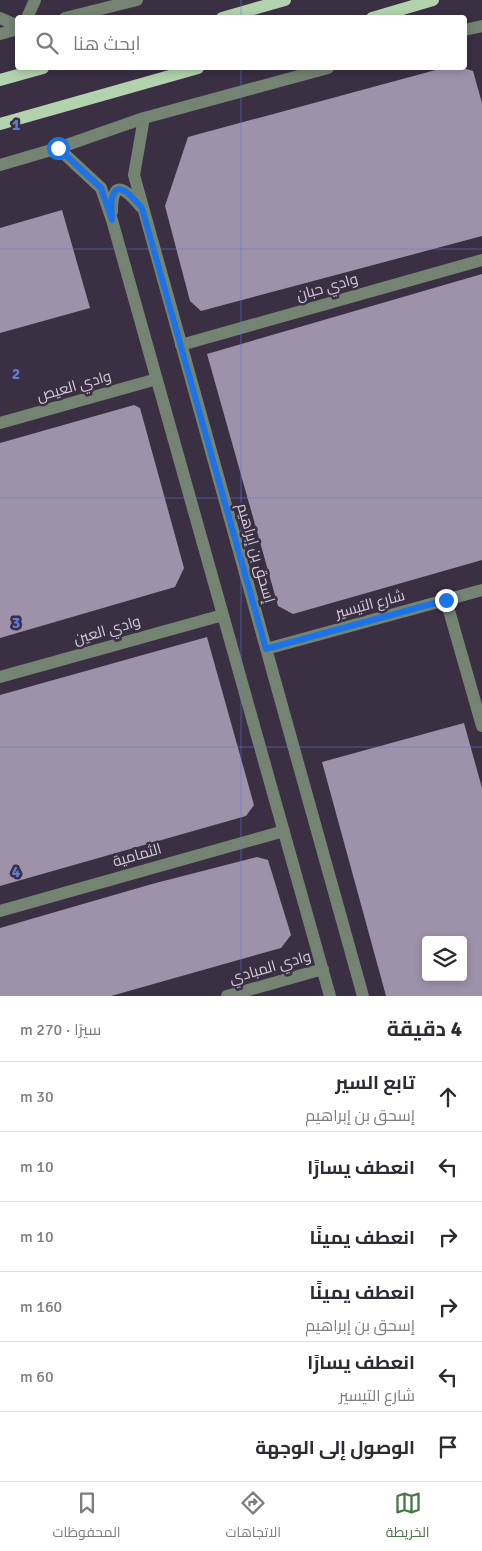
<!DOCTYPE html>
<html lang="ar">
<head>
<meta charset="utf-8">
<style>
	body { margin:0; font-family:Signika,Cairo,sans-serif; background:#f7f7f7; color:#2b2b33; direction:rtl }
	.controls { position:absolute; right:15px; bottom:15px; display:grid; overflow:hidden; border-radius:5px; box-shadow:0 2px 8px #0003 }
	.controls button { width:45px; height:45px; display:grid; place-items:center; padding:0; border:0; border-bottom:1px solid #e1e1e2; background:#fff; color:#2b2b33; font:25px sans-serif }
	.stop { position:absolute; width:15px; height:15px; margin:-11px; border:4px solid #1a73e8; border-radius:50%; background:#fff }
	.stop.end { background:#1a73e8; border-color:#fff; box-shadow:0 1px 5px #0008 }
	.list { margin:0; padding:0; list-style:none }
	h2 { display:flex; justify-content:space-between; align-items:center; height:65px; margin:0; padding:0 20px; font-size:21px }
	h2 small { font-size:16px; font-weight:400; color:#7c7c81 }
	.list li { display:grid; grid-template-columns:32px 1fr auto; gap:15px; align-items:center; box-sizing:border-box; height:70px; padding:0 20px; border-top:1px solid #e1e1e2 }
	.list b { display:block; font-size:19px; white-space:nowrap }
	.list p { margin:0; font-size:16px; white-space:nowrap; color:#7c7c81 }
	.list em { font-size:16px; font-style:normal; color:#7c7c81 }
	.icon { flex:none; width:28px; height:28px; fill:none; stroke:currentColor; stroke-width:2; stroke-linecap:round; stroke-linejoin:round }
	.map { position:relative; flex:none; width:482px; height:996px; overflow:hidden; direction:ltr }
	.search { position:absolute; background:#fff; box-shadow:0 2px 8px #0003; left:15px; right:15px; top:15px; height:55px; display:flex; align-items:center; gap:12px; box-sizing:border-box; padding:0 18px; border-radius:5px; color:#7c7c81; font-size:19px }
	.sheet { height:485px; background:#fff }
	nav { display:flex; justify-content:space-around; align-items:center; box-sizing:border-box; height:70px; border-top:1px solid #e1e1e2; background:#fff; font-size:14px; color:#7c7c81 }
	nav a { display:grid; justify-items:center; gap:2px }
	nav .on { color:#497748 }
	.map>svg:first-child { display:block }
</style>
</head>
<body>
<div class="map">
<svg width="482" height="996" viewBox="0 0 482 996">
	<rect width="100%" height="100%" fill="#3a2f43"/>
	<!-- building -->
	<path fill="#9e92aa" fill-rule="evenodd" d="M443,68h20l10,3 9,32v133l-281,75 -11,-10 -25,-95 23,-69z
		M62,210l28,98 -90,25v-105z
		M482,274v286l-189,54 -15,-8 -71,-252z
		M134,405l6,3 44,160 -9,19 -175,51v-195z
		M207,637l47,168 -8,11 -246,70v-191z
		M464,723l18,65v208h-96l-64,-234zM426,940h37v37h-37z
		M257,857l11,3 23,75 -10,13 -170,48h-111v-68l152,-44z"/>
	<g fill="none" stroke-linecap="round" stroke-linejoin="round">
		<!-- minor -->
		<path stroke="#748372" stroke-width="12" d="M0,18l18,8
			M27,18l8,-18
			M65,18l72,-18
			M464,30l18,-4
			M0,34l18,-5
			M144,118l-10,57 229,821
			M58,148l43,40 11,32 218,776
			M0,165l58,-17 86,-30 184,-50
			M112,212c0,-34 13,-24 29,-5
			M181,345l301,-85
			M0,423l157,-44
			M446,600l36,126
			M266,649l216,-59
			M0,677l223,-62
			M0,911l284,-80
			M227,996l96,-27"/>
		<!-- major -->
		<path stroke="#b3d2ae" stroke-width="12" d="M222,18l63,-18
			M372,18l61,-18
			M0,80l43,-12
			M0,124l198,-56"/>
	</g>
	<g fill="none" stroke-linecap="round" stroke-linejoin="round">
		<!-- route -->
		<path stroke="#1a73e8" stroke-width="6" d="M58,148l43,40 11,32c0,-8 -2,-18 1,-25 6,-17 24,8 29,13l124,441 180,-49"/>
	</g>
	<!-- grid -->
	<path fill="none" stroke="#5d7bd9" stroke-width="1" stroke-opacity="0.55" d="M241,0v18M241,68v928M0,249h482M0,498h482M0,747h482"/>
	<g text-anchor="middle" stroke-width="5" stroke-linejoin="round" paint-order="stroke">
		<!-- street labels -->
		<g font-size="15" fill="#d5cedb" stroke="#3a2f43">
			<text transform="translate(327 287) rotate(-16)" y="5">وادي حبان</text>
			<text transform="translate(74 386) rotate(-16)" y="5">وادي العيص</text>
			<text transform="translate(256 553) rotate(74)" y="5">إسحق بن إبراهيم</text>
			<text transform="translate(370 604) rotate(-15)" y="5">شارع التيسير</text>
			<text transform="translate(107 630) rotate(-16)" y="5">وادي العين</text>
			<text transform="translate(137 855) rotate(-16)" y="5">الثمامية</text>
			<text transform="translate(270 967) rotate(-16)" y="5">وادي المبادي</text>
		</g>
	</g>
	<g font-size="16" text-anchor="middle" font-weight="bold" fill="#5d7bd9" stroke="#3a2f43" stroke-width="5" stroke-linejoin="round" paint-order="stroke">
		<text x="16" y="130">1</text>
		<text x="16" y="379">2</text>
		<text x="16" y="628">3</text>
		<text x="16" y="877">4</text>
	</g>
</svg>
<div class="controls">
<button><svg class="icon" aria-label="layers" viewBox="0 0 24 24"><path d="M12 4l9 5-9 5-9-5zM3 14l9 5 9-5"/></svg></button>
</div>
<div class="stop" style="left:58px;top:148px"></div>
<div class="stop end" style="left:446px;top:600px"></div>
<div class="search"><svg class="icon" aria-label="search" viewBox="0 0 24 24"><circle cx="10" cy="10" r="6"/><path d="M15 15l6 6"/></svg>ابحث هنا</div>
</div>
<section class="sheet">
<h2>4 دقيقة<small>سيرًا · 270 m</small></h2>
<ul class="list">
<li><svg class="icon" aria-label="ahead" viewBox="0 0 24 24"><path d="M12 20V5M6 11l6-6 6 6"/></svg><div><b>تابع السير</b><p>إسحق بن إبراهيم</p></div><em>30 m</em></li>
<li><svg class="icon" aria-label="left" viewBox="0 0 24 24"><path d="M17 20v-9H6M10 6l-5 5 5 5"/></svg><div><b>انعطف يسارًا</b></div><em>10 m</em></li>
<li><svg class="icon" aria-label="right" viewBox="0 0 24 24"><path d="M7 20v-9h11M14 6l5 5-5 5"/></svg><div><b>انعطف يمينًا</b></div><em>10 m</em></li>
<li><svg class="icon" aria-label="right" viewBox="0 0 24 24"><path d="M7 20v-9h11M14 6l5 5-5 5"/></svg><div><b>انعطف يمينًا</b><p>إسحق بن إبراهيم</p></div><em>160 m</em></li>
<li><svg class="icon" aria-label="left" viewBox="0 0 24 24"><path d="M17 20v-9H6M10 6l-5 5 5 5"/></svg><div><b>انعطف يسارًا</b><p>شارع التيسير</p></div><em>60 m</em></li>
<li><svg class="icon" aria-label="arrive" viewBox="0 0 24 24"><path d="M6 21V4h12l-3 4 3 4H6"/></svg><div><b>الوصول إلى الوجهة</b></div></li>
</ul>
</section>
<nav>
<a class="on"><svg class="icon" aria-label="map" viewBox="0 0 24 24"><path d="M3 6l6-2 6 2 6-2v14l-6 2-6-2-6 2zM9 4v14M15 6v14"/></svg>الخريطة</a>
<a><svg class="icon" aria-label="directions" viewBox="0 0 24 24"><path d="M12 3l9 9-9 9-9-9zM9 14v-3h6M13 9l2 2-2 2"/></svg>الاتجاهات</a>
<a><svg class="icon" aria-label="saved" viewBox="0 0 24 24"><path d="M7 4h10v16l-5-4-5 4z"/></svg>المحفوظات</a>
</nav>
</body>
</html>
